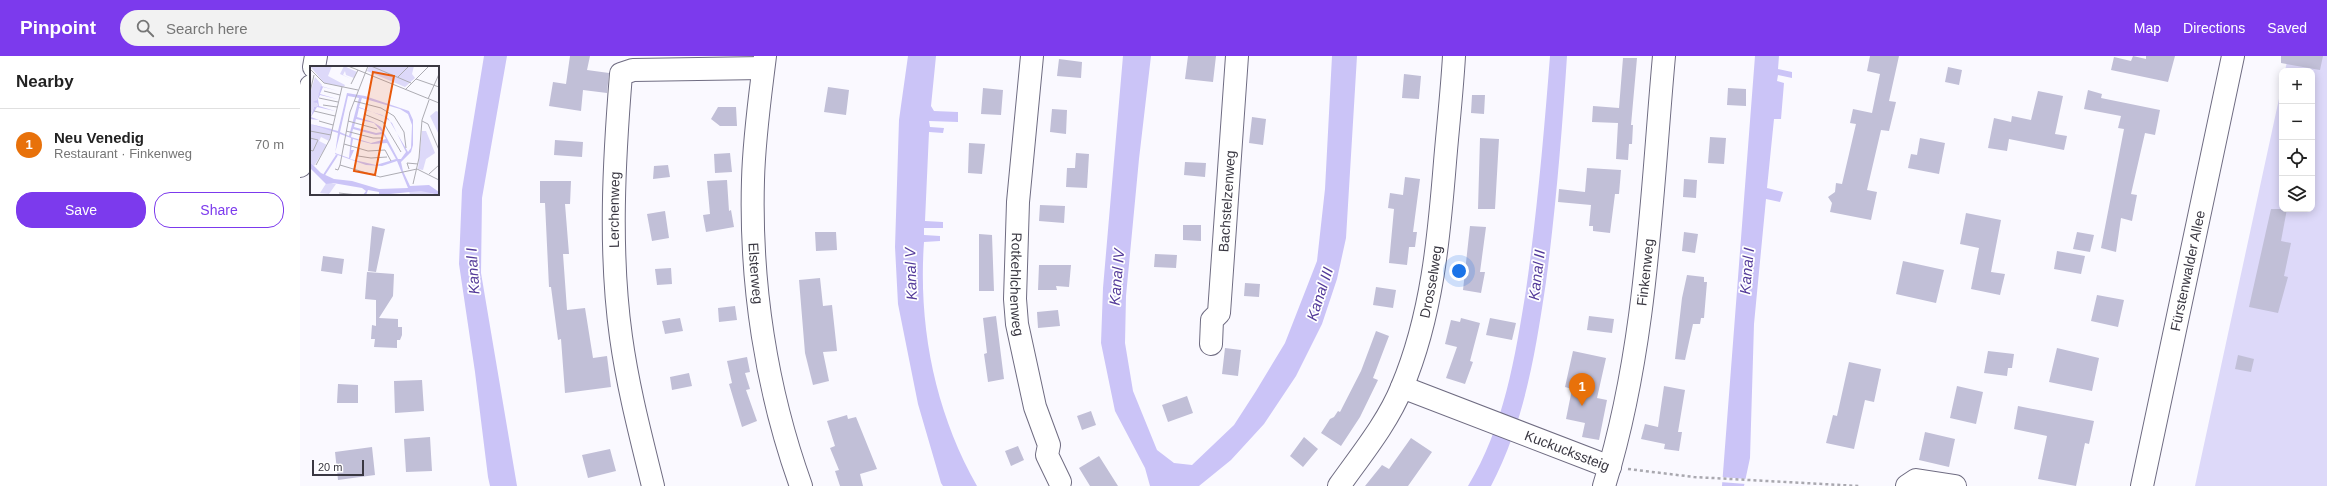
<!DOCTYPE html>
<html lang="en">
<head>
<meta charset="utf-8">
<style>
	body { margin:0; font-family:Arial,sans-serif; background:#f2f2f2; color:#222 }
	.controls { position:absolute; right:12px; top:12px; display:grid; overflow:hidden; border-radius:8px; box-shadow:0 2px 10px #0003 }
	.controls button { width:36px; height:36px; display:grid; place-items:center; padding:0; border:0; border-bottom:1px solid #e0e0e0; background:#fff; color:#222; font:20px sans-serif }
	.scale { position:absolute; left:12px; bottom:10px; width:52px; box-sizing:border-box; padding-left:4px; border:2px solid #3a3842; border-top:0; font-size:11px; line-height:14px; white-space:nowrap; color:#3a3842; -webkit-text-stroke:3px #fff; paint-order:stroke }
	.you { position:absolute; left:1159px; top:215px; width:14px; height:14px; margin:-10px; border:3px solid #fff; border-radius:50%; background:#1a73e8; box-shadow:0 0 0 6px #1a73e833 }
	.badge { display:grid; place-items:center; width:26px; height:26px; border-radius:50%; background:#7c3aed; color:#fff; font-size:13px; font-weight:700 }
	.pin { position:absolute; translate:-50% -33px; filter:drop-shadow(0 1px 2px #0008) }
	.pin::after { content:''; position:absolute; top:21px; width:14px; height:12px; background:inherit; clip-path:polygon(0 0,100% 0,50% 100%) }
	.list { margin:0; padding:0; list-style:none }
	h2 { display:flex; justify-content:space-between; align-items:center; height:52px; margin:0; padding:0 16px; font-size:17px }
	h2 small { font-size:13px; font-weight:400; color:#767676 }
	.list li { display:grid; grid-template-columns:26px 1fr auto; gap:12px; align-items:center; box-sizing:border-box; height:72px; padding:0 16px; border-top:1px solid #e0e0e0 }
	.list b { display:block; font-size:15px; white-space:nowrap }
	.list p { margin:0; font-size:13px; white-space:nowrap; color:#767676 }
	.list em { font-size:13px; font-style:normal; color:#767676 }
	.actions { display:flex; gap:8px; padding:12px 16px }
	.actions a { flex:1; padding:9px 0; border:1px solid #7c3aed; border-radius:16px; text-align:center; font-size:14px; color:#7c3aed }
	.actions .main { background:#7c3aed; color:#fff }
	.icon { flex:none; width:22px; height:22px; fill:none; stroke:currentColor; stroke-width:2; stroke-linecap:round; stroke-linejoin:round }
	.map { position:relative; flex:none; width:2027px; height:430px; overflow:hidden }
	header { display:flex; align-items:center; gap:24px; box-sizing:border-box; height:56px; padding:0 20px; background:#7c3aed; color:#fff }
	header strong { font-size:19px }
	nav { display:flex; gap:22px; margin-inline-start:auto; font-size:14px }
	.search { width:280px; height:36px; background:#f2f2f2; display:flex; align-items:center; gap:10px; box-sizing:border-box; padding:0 14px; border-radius:22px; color:#767676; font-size:15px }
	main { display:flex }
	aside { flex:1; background:#fff }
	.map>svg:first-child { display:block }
</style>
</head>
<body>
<header>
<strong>Pinpoint</strong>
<div class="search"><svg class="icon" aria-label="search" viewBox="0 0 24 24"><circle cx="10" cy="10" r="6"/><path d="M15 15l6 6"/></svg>Search here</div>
<nav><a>Map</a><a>Directions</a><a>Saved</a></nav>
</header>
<main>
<aside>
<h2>Nearby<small></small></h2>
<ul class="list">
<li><span class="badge" style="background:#e8710a">1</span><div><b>Neu Venedig</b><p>Restaurant · Finkenweg</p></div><em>70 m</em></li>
</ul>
<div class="actions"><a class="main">Save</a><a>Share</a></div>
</aside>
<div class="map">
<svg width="2027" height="430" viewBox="0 0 2027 430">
	<rect width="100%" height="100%" fill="#faf9ff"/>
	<!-- green -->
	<path fill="#ddd9f9" d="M1988,0h39v430h-132l87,-401v124h30v-138h-27z"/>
	<!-- water -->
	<path fill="#cbc4f7" d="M184,0h23l-25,142 -1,75 36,213h-27l-2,-9 -13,-105 -16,-108 3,-74z
		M608,0h28l-5,50 3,5 24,1v10l-29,-1 1,6 14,1 -1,5 -14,-1 -4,89 18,1v6h-19v7l16,1v5l-16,1c-6,85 11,170 53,244h-34l-2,-3 -23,-79 -20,-100 -3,-57 4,-127z
		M823,0h28l-12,103 -13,137 -1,47 8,48 24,59 17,13 18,2 42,-40 22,-34 29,-48 32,-82 8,-72 7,-133h25l-11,182 -9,41 -15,45 -26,52 -32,48 -33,36 -32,26h-49l-5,-18 -30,-57 -14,-68 2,-55z
		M1250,0h17c-5,76 -11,151 -21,226 -11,73 -21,138 -55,204h-23c36,-59 47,-128 58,-196 11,-77 18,-156 24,-234z
		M1455,0h24l-1,13 14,3v6l-14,-3 -1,6 7,2 -3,36h-7l-7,69 16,4 -3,10 -14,-3 -12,125 -4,134 -6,28h-22z"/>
	<!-- pier -->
	<path fill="#faf9ff" d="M1421,421l26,2 -1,5 -26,-2z"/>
	<!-- building -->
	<path fill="#c1bfd7" d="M270,0h20l-3,14 22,3 -2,20 -24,-3 -2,21 -32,-5 4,-24 13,2z
		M888,0h28l-3,26 -28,-3z
		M1570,0h29l-10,45 7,1 -7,29 -8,-1 -14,60 10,2 -6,28 -41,-8 2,-9 -4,-6 7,-5 1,-9 6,1 14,-60 -6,-1 3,-14 19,4 8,-39 -13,-3z
		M1833,0l13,3v-3h29l-7,26 -57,-12 3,-13 17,4z
		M1981,0h42l-3,14 -39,-7z
		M1323,2h14l-6,67h2l-1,19h-3l-1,16 -12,-1 2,-36 -26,-1 1,-16 26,2z
		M759,3l23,3 -1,16 -24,-2z
		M1648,11l14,3 -3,15 -14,-3z
		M1104,18l17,2 -2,23 -17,-1z
		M528,31l21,3 -3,25 -22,-3z
		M683,32l20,2 -2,25 -20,-1z
		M1428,32l18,1v17l-19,-1z
		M1788,34l14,4 -1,4 59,12 -5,25 -10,-2 -14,61 6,1 -5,26 -11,-3 -5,34 -15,-4 23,-119 -6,-1 3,-12 -37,-7z
		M1738,35l25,5 -8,38 12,2 -3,14 -55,-11 -2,12 -19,-3 6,-30 17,4 1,-6 19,4z
		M1172,39h13l-1,19 -13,-1z
		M418,51h18l1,19h-17l-9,-7z
		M752,53l15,1 -1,24 -16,-2z
		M952,61l14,2 -3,26 -14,-2z
		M1410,81l16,1 -2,26 -16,-1z
		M1180,82l19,1 -4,70h-17z
		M1620,82l25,5 -6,31 -31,-6 3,-14 6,1z
		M255,84l28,2 -1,15 -28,-2z
		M669,87l16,1 -3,30 -14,-1z
		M430,97l2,19 -17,1 -1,-19z
		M776,97l13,1 -2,34 -21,-1 1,-19h8z
		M885,106l21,1 -1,14 -21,-2z
		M368,109l2,12 -17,2 1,-13z
		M1287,112l34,2 -2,24h-4l-5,39 -17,-2v-5h-4l2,-21 -33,-3 1,-13 26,3z
		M1105,121l15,2 -7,53h4l-2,15h-6l-2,18 -18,-2 5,-54 -6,-1 2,-15 13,2z
		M1384,123l13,1 -1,18 -13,-1z
		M427,124l2,31 2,-1 3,17 -28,5 -3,-17 7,-1 -3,-33z
		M240,125h31l-1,23h-5l4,50h-6l4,56 18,-2 8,50 14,-2 4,31 -46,6 -4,-54 -3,1 -7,-53h-2l-4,-84h-5z
		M740,149l25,1 -1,17 -25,-2z
		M1971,153h16l-6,32 10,2 -7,33 4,1 -10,36 -29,-6z
		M365,155l4,27 -17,3 -5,-27z
		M1666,157l35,7 -10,52 14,2 -5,21 -29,-6 8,-41 -19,-4z
		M883,169h18v16l-18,-1z
		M72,170l13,3 -9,43 -8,-1z
		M1170,170l16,1 -6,45h5l-4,21 -18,-3z
		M515,176h21l1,18 -21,1z
		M1384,176l14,2 -3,19 -13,-2z
		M1777,176l17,3 -4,17 -17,-3z
		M679,178l13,1 2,56h-15z
		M1757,195l28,5 -4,18 -27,-5z
		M855,198l22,1 -1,13 -22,-1z
		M23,200l21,3 -2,15 -21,-3z
		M1603,205l41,9 -8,33 -40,-9z
		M739,209h32l-2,22 -13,-1 1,4h-19z
		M371,212l1,16 -15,1 -2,-16z
		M67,216l27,2 -1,22 -14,22 19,1v8h4v8l-2,5h-3v8l-23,-1 1,-8h-4l1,-14 4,1v-26l-11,-1z
		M1387,219l17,2v5h3l-3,36h-3l-1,6h-7l-8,36 -10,-1 7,-61z
		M520,222l3,28 9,-1 5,46 -14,1 6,29 -16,4 -8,-32 -6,-73z
		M945,227l15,1 -1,13 -15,-1z
		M1076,231l20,3 -3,18 -20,-3z
		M1797,239l27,5 -6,27 -27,-6z
		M435,250l2,14 -18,2 -1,-14z
		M758,254l2,16 -22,2 -1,-16z
		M696,260l8,63 -16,3 -4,-28 3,-1 -4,-35z
		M1289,260l25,3 -2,14 -25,-3z
		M380,262l3,13 -18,3 -3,-13z
		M1161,262l19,5 -10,38 3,1 -8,22 -19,-6 11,-31 -12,-3 6,-24 9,2z
		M1190,262l26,5 -4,17 -26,-5z
		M1076,275l13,5 -16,42 5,2 -18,37 -19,29 -20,-13 9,-14 4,-2 4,-6 2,1 21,-41z
		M925,292l16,2 -3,26 -16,-2z
		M1757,292l42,10 -7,33 -43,-9z
		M1273,295l33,7 -9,40 10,2 -8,40 -17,-3 3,-14 -19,-4 6,-30 -7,-2z
		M1688,295l26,3 -2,14h-4l-1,8 -23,-3z
		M1938,299l16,4 -3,13 -16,-3z
		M447,301l3,15 -5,1 5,16 -4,1 11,31 -15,6 -13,-43 3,-1 -5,-22z
		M1549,306l32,7 -7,33 -9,-2 -11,49 -28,-6 7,-28 4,1z
		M389,317l3,13 -20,4 -2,-13z
		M122,324l2,31 -29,2 -1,-32z
		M38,328l20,1v18h-21z
		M1364,330l21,4 -7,42h4l-3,19 -15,-2 1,-5 -24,-5 4,-15 13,3z
		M1657,330l26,6 -7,32 -26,-6z
		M887,340l6,17 -25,9 -6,-17z
		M1718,350l76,15 -5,23 -4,-1 -9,43 -38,-7 9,-43 -33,-7z
		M791,355l5,14 -14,5 -5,-14z
		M547,359l1,4 8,-2 21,52 -17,5 3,12h-23l-5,-15 4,-1 -9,-22 5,-2 -8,-25z
		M1625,376l30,7 -6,28 -30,-7z
		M130,381l2,34 -26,1 -2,-33z
		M1004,381l14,12 -15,18 -13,-11z
		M1111,382l21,14 -24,34h-43l17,-21 7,4z
		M718,390l6,14 -13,6 -6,-15z
		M72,391l3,28 -37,5 -3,-28z
		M310,393l6,22 -28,7 -6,-23z
		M799,400l19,30h-28l-11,-18z"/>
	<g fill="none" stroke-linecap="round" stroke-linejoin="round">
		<!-- minor casing -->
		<g stroke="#6f6c82" stroke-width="24">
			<g id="minor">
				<path id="s1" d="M465,0c-5,41 -11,82 -12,124 -3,103 13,209 48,306"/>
				<path id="s2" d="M732,0l-14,146 -3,97 2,25 18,83 14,38 -2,10 13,27"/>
				<path d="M14,11l2,-11"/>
				<path d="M0,110l11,-80"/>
				<path id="s3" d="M911,288l1,-24 7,-7 18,-257"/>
				<path id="s4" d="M1102,331l208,80"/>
				<path id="s5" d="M353,430c-12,-49 -25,-98 -32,-149 -12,-86 -7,-177 0,-263l12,-4 130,-2"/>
				<path id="s6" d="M1039,430c22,-31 49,-64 63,-99 30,-71 37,-150 43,-225 3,-36 7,-71 9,-106"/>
				<path id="s7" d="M1304,430c43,-138 47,-287 60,-430"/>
				<path d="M1607,430l9,-6 39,6"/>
			</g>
		</g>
		<!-- major casing -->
		<g stroke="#6f6c82" stroke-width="24">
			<g id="major">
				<path id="s8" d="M1842,430l91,-430"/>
			</g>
		</g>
		<!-- path -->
		<path stroke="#a9a8af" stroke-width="2.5" stroke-dasharray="3 3" stroke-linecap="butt" d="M1328,413l66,8 165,9"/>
		<!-- minor -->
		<use href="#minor" stroke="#fff" stroke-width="22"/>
		<!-- major -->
		<use href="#major" stroke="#fff" stroke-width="22"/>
	</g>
	<g text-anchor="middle" stroke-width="3.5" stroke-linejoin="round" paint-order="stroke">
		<!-- street labels -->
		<g font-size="14" fill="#3a3842" stroke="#fff">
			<text dy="5" stroke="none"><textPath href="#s3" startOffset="146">Bachstelzenweg</textPath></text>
			<text dy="5" stroke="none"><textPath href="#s5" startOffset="280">Lerchenweg</textPath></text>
			<text dy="5" stroke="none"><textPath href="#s8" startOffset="220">Fürstenwalder Allee</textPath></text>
			<text dy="5" stroke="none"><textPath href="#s1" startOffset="218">Elsterweg</textPath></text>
			<text dy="5" stroke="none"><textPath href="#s7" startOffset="218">Finkenweg</textPath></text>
			<text dy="5" stroke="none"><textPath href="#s6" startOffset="227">Drosselweg</textPath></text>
			<text dy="5" stroke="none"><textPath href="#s2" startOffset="229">Rotkehlchenweg</textPath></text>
			<text dy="5" stroke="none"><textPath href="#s4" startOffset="177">Kuckuckssteig</textPath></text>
		</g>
		<!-- water labels -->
		<g font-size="15" font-style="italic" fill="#543b9a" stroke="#fff">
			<text transform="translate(173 215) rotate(-94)" y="5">Kanal I</text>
			<text transform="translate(1447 215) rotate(-85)" y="5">Kanal I</text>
			<text transform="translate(611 218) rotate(-92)" y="5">Kanal V</text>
			<text transform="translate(1237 219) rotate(-83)" y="5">Kanal II</text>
			<text transform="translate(817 221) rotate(-85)" y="5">Kanal IV</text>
			<text transform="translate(1020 238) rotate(-72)" y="5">Kanal III</text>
		</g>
	</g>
	<!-- overview -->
	<g transform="translate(10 10)">
		<rect width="129" height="129" fill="#faf9ff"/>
		<path d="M0,0h22l-4,10 17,9 -1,2 -20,-4zM34,0l13,6 -3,6 -8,-3 -1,-4 -2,4 8,4 -11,-5zM59,0h45l-2,8 3,4 -10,9 -38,-16zM5,11l7,8 -6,17 2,4 -4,1 -3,7 -1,-20zM126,45l3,1v23l-9,-19zM0,58l22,5 -3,12 -8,-4 -2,4 8,4 -13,21 -4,-4zM112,65h4l9,22 -9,6 -3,11 -5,-1zM17,116l9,2 -7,10 -9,-1zM99,125h16l11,4h-26z" fill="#ddd9f9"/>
		<path d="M11,20l17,5 -15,-4 -3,7 17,5 -17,-4 -2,4 1,7 16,5 -18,-4 -6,10 8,3 -9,-1 4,-12 4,-1 -1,-3 -4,-1 4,-2zM37,27l18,3 44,15 4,9v25l-2,7 -10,10 2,9 7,15 19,-1 10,7v3l-18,-4 -42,4v-3l-11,-2 -2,5h-3l3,-4 -4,-3 -29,-5 -7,1 -16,-16v-6l11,11 13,6 18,2 27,8 29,-1 -11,-27 -15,5 -16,-1 -31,-11 3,-21 -28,-9 28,7zM38,30l11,2 -10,38 -9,-4zM52,32l38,11 8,5 4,11 -1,23 -3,4 -20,-34 -29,-11zM49,42l23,7 10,8 14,29 -5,7h-3l-17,-32 -8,-5 -16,-5zM46,53l18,4 8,9 -6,1 -22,-6zM43,63l23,6 7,-1 3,5 -15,4 -20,-6zM30,68l11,4 -2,20 -14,-5zM43,73l19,5 15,-1 9,16 -20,6 -26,-6 4,-9h-3z" fill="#cbc4f7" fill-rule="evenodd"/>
		<path fill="none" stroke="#cbc4f7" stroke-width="2" d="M14,109l13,-20"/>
		<path fill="none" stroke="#adacb3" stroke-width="1" d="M38,0l91,37M61,0l40,17M0,3l14,14 34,7M88,11l11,-11M106,13l23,8M41,18l7,-14M95,24l24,-24M14,25l16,4M0,26l4,-17M9,32l19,4M118,33l11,-25M44,35l27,7 13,8 10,16 2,16M13,39l14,2M4,45l21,5M54,48l19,8 18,30M9,55l14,4M38,55l29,8M112,55l6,3 11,26M0,65l21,4M36,65l27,7h9M0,72l8,2 -5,11 -3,-1M34,78l24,7 17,-1 6,11M49,83l-1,7 13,2 16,-1M6,99l14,-26 12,-52M30,99l40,12 37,-8 22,11M25,103l3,1 2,-5 10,-53 18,-46M99,103l-2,-6 11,1M119,108l10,-9M103,118l6,-26 3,-38 7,-20M29,127l18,2"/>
		<path fill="#e8590c" fill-opacity="0.15" stroke="#e8590c" stroke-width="2" d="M63,6l21,4 -19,99 -21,-4z"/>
		<rect width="129" height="129" fill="none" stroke="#3a3842" stroke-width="2"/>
	</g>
</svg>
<div class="controls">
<button>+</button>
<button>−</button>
<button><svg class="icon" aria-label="locate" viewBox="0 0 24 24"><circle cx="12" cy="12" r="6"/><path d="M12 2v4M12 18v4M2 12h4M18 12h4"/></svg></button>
<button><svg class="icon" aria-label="layers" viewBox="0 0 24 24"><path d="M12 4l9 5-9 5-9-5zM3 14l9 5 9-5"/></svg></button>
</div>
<div class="scale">20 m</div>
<div class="you"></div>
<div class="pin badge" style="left:1282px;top:350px;background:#e8710a">1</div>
</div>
</main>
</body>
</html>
